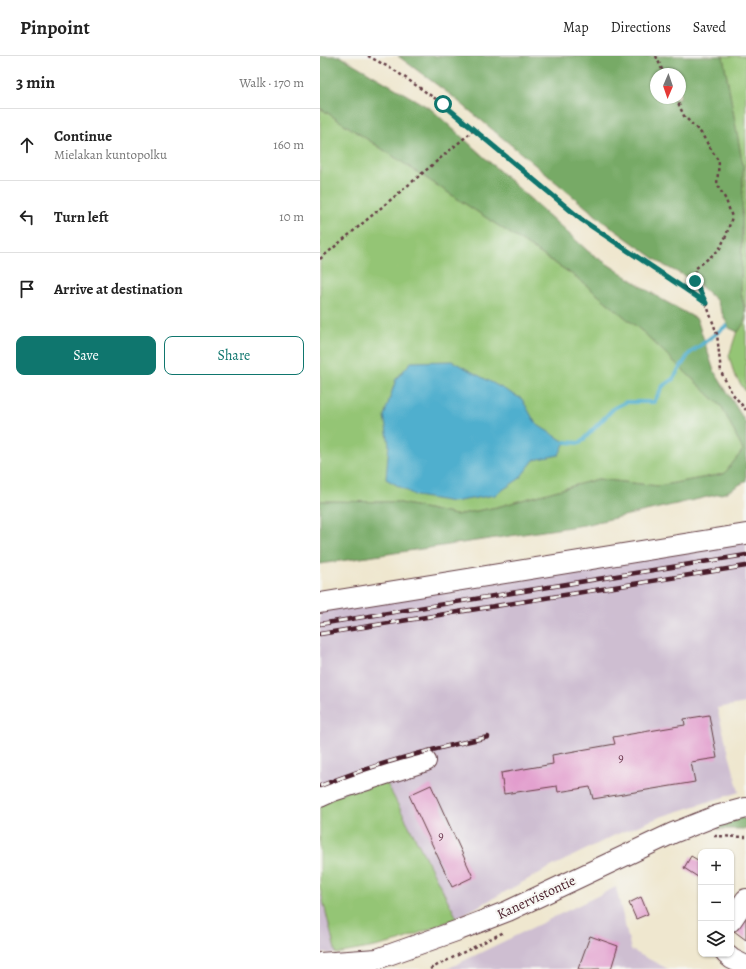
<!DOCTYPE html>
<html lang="en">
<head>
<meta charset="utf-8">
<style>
	body { margin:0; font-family:Alegreya,serif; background:#f2f2f2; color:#222 }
	.controls { position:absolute; right:12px; bottom:12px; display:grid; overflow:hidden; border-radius:8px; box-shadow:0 1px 3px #0004 }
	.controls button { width:36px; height:36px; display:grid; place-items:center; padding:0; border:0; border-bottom:1px solid #e0e0e0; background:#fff; color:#222; font:20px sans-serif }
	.compass { position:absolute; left:330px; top:12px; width:36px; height:36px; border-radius:50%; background:#fff; box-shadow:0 1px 3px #0004; rotate:182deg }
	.stop { position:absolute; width:12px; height:12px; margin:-9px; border:3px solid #0f766e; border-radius:50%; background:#fff }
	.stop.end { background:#0f766e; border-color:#fff; box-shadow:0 1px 4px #0008 }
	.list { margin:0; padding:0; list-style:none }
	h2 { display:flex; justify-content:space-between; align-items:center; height:52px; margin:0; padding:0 16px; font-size:17px }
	h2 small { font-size:13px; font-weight:400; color:#767676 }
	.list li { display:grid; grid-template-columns:26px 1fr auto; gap:12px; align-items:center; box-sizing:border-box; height:72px; padding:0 16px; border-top:1px solid #e0e0e0 }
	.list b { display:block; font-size:15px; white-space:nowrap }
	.list p { margin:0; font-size:13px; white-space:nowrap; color:#767676 }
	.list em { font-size:13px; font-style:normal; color:#767676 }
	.actions { display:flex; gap:8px; padding:12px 16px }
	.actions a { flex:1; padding:9px 0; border:1px solid #0f766e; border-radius:8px; text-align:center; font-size:14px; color:#0f766e }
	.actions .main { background:#0f766e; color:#fff }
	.icon { flex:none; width:22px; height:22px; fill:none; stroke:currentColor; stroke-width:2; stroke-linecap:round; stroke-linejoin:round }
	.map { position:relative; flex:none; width:426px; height:913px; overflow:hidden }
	header { display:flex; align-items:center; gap:24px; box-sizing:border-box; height:56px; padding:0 20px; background:#fff; border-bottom:1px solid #e0e0e0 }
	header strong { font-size:19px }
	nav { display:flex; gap:22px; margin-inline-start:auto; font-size:14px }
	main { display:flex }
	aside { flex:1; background:#fff }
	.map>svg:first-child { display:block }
</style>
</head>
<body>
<header>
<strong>Pinpoint</strong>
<nav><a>Map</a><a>Directions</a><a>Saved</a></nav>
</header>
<main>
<aside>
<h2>3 min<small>Walk · 170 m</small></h2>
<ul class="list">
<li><svg class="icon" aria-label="ahead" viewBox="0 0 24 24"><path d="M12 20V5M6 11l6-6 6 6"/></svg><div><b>Continue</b><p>Mielakan kuntopolku</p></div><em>160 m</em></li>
<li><svg class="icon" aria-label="left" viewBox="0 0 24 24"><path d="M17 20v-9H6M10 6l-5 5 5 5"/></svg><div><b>Turn left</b></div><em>10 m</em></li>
<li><svg class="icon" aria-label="arrive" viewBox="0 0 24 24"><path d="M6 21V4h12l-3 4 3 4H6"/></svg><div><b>Arrive at destination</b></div></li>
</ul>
<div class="actions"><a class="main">Save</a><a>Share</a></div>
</aside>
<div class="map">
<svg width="426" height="913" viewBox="0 0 426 913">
	<rect width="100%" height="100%" fill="#f6f6f2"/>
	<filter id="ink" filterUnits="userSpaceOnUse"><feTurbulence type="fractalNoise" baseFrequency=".025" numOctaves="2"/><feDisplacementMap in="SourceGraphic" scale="8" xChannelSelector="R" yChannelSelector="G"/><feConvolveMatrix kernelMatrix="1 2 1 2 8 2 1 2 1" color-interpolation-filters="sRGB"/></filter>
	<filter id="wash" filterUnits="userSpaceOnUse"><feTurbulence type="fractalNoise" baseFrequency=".012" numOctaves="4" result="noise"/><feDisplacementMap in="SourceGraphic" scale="16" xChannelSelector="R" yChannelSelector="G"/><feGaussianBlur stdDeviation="0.9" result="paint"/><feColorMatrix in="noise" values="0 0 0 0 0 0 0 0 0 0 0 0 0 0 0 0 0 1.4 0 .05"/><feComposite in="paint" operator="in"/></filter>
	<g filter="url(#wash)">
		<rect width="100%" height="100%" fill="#efe7cf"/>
		<!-- industrial -->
		<path fill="#cebed1" d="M426,483v164l-29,5 22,84 -79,25 -45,18 -70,35 -88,48 -73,-140 -64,23v-196z
			M296,831l15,63 37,19h-221z
			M0,832l16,66 -16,-1z"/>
		<!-- green -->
		<path fill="#94c575" stroke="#6f7250" d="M403,0h23v257l-5,-21 2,-126z
			M0,52l256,169 67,55 79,75 21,43 -19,24 -66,12 -60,-7 -101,28 -41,8 -60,-13 -76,-1z
			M426,260v76l-12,-18 -5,-18 7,-22 7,-9z
			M64,722l73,140 -58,23 -24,6 -39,7 -16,-66v-87z"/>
		<!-- forest -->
		<path fill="#7a6" stroke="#606448" fill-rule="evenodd" d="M0,0h20l91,53 158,143 72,47 36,20 17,52 32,52v58l-21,12 -141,32 -264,39v-63l76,1 60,13 41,-8 101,-28 60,7 66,-12 19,-24 -21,-43 -79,-75 -67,-55 -256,-169z
			M78,0h325l20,110 -2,126 5,24 -3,9 -5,7 -9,-4 -13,-28 -21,-19 -30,-15 -60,-43 -153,-127zM336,18h24v24h-24z
			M426,761v12h-28l-2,-5z"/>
		<!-- water -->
		<path fill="#4fafce" stroke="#4c677c" d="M132,305l70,38 14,25 29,18 -6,13 -25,5 -15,19 -24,16 -42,7 -37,-6 -30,-17 3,-35 -5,-28 12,-37 15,-17z"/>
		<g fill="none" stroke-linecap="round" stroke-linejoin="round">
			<!-- stream -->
			<path stroke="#4fafce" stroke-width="4" d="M245,386l15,1 34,-35 12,-6h28l9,-16 10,-7 16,-25 37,-28"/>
		</g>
		<g id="blocks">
			<!-- building -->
			<path fill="#e29dcd" d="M389,659l8,43 -26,4 4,20 -102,17 -3,-12 -32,5 -1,-6 -53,8 -3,-21 52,-9 -1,-9 63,-11 -2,-7 72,-12 -1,-6z
				M111,729l42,92 -21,10 -43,-92z
				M371,800l10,6v17l-17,-11z
				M321,841l7,17 -12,5 -7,-16z
				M426,858v26l-12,-9z
				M270,880l28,10 -7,23h-33z"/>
		</g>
	</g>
	<g filter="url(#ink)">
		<use href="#blocks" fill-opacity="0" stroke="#633d44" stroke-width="1"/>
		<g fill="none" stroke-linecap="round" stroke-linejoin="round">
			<!-- minor casing -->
			<g stroke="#633d44" stroke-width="22">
				<path id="minor" d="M0,547l426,-69
					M0,741l13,-6 93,-30
					M411,865l15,-22
					M406,898l6,5 14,7
					M0,907l57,-4 82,-29 49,-19 165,-78 43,-17 30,-8"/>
			</g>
			<!-- path -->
			<path stroke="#633d44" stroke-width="2.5" stroke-dasharray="3 3" stroke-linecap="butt" d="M48,0l26,14 49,34 139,116 124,83 11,31 4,38 11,21 14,17
				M336,0l8,18
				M356,42l8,18 17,17 18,29 -2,22 9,16 6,17 -6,19 -7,14 -24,19v12l11,22
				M0,203l154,-129
				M394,780l32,1
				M110,913l74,-37"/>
			<!-- minor -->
			<use href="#minor" stroke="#fff" stroke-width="20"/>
			<!-- rail casing -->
			<g stroke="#4a1f2b" stroke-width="4.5">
				<path id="rail" d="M0,568l426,-69
					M0,578l426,-68
					M0,730c54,-22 111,-37 168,-49"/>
			</g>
			<!-- rail -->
			<use href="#rail" stroke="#f6f6f2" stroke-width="3" stroke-dasharray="9" stroke-linecap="butt"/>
		</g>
	</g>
	<g fill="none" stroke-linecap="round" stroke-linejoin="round" filter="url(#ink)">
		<!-- route -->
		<path stroke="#0f766e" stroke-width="5" d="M123,48l139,116 124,83 -11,-22"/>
	</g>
	<g text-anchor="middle" stroke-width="4" stroke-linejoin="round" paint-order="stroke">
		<!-- number labels -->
		<g font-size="12" fill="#703e54">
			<text x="301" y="706">9</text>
			<text x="121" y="784">9</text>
		</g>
		<!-- street labels -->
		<g font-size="14" fill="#4a1f2b" stroke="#f6f6f2">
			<text transform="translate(216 841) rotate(-25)" y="5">Kanervistontie</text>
		</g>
	</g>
</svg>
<div class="controls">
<button>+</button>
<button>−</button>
<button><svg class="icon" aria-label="layers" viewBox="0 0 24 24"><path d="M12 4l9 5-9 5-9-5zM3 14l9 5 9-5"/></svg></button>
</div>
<svg class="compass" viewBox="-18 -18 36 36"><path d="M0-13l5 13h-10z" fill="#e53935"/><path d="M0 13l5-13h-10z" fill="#767676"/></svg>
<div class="stop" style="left:123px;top:48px"></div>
<div class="stop end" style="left:375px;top:225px"></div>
</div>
</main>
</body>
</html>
